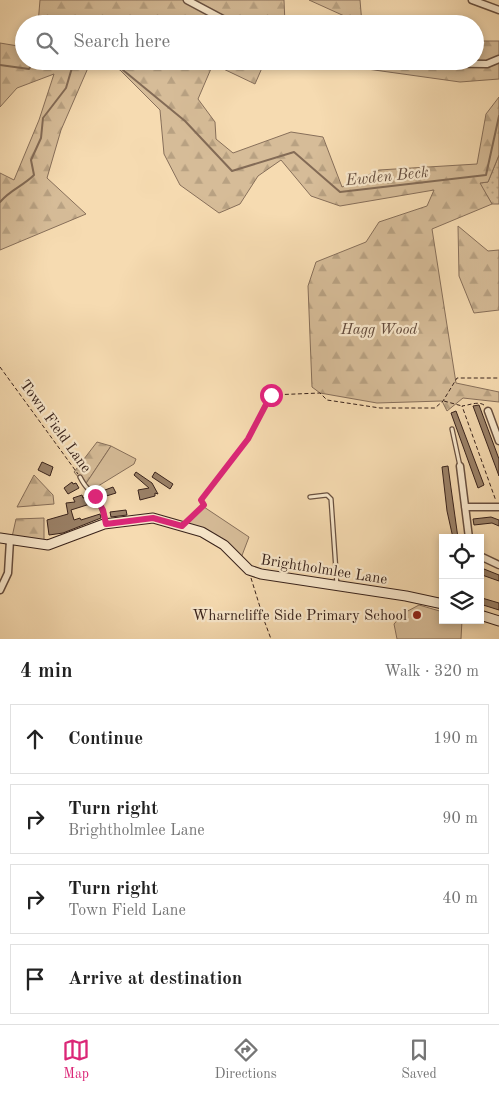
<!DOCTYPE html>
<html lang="en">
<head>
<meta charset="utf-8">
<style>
	body { margin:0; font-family:"Old Standard TT",serif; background:#f6f6f6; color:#222 }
	.controls { position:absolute; right:15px; bottom:15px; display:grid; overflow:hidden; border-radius:0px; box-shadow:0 2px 8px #0003 }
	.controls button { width:45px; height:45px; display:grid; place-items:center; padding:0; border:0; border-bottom:1px solid #e0e0e0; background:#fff; color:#222; font:25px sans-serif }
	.stop { position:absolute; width:15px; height:15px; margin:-11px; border:4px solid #db2777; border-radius:50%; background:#fff }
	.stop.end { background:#db2777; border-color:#fff; box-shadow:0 1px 5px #0008 }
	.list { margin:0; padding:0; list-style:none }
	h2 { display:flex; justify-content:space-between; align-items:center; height:65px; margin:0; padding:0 20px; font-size:21px }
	h2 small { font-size:16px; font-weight:400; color:#767676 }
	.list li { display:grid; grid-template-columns:32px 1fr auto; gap:15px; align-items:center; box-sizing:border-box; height:70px; margin:0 10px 10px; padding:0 10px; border:1px solid #e0e0e0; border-radius:0px }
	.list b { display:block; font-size:19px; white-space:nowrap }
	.list p { margin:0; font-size:16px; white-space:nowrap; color:#767676 }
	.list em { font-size:16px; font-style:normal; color:#767676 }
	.icon { flex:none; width:28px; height:28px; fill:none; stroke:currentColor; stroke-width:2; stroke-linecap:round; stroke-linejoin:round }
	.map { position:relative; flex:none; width:499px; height:639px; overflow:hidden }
	.search { position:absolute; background:#fff; box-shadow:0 2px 8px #0003; left:15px; right:15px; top:15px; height:55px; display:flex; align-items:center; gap:12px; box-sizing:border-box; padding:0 18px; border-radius:28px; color:#767676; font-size:19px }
	.sheet { height:385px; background:#fff }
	nav { display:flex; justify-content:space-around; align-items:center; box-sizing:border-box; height:70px; border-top:1px solid #e0e0e0; background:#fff; font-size:14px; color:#767676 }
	nav a { display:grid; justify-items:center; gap:2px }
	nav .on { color:#db2777 }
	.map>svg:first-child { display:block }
</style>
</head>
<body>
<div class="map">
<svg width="499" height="639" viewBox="0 0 499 639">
	<defs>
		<pattern id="grass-dots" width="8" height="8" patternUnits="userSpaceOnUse" patternTransform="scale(1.25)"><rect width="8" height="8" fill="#d6bc98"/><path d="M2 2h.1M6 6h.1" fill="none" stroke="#b8a182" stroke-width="1.8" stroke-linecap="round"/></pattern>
		<pattern id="forest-firs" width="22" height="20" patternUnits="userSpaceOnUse" patternTransform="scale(1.25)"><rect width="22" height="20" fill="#d6bc98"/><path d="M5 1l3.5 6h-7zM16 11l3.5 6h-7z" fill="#b8a182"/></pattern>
	</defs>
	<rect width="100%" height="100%" fill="#f6dbb1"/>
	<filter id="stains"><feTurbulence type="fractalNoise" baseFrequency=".004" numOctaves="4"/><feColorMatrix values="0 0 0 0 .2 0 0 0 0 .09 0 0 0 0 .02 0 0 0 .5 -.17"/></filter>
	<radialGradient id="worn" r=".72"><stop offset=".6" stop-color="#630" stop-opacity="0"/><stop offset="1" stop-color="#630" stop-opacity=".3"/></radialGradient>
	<!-- grass -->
	<path fill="url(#grass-dots)" stroke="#876f5a" d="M499,155v49h-7l-13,-21 9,-1z"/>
	<!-- forest -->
	<path fill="url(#forest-firs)" stroke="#876f5a" d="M40,0h244l1,24h-247z
		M309,0h51l2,24z
		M475,41h24v38l-39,3 -150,-21h165z
		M0,43l24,4v14h67l-30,69 -14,48 39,36 -86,36v-77l14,7 25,-60 15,-46 -37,14 -17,19z
		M99,61h166l-10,23 -42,-20 -15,35 17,23 1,17 17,14 58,-21 32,5 19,50 37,-17 98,-6 9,-50 13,-17v58l-11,27 -8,1 12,21 -60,25 24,154 43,9v10l-36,-4 -16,13 -5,-10 -65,2 -57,-10 -8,-6 -4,-101 8,-24 50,-20 13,-20 48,-16 7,-16 -94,16 -29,-10 -30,-36 -23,16 -18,28 -21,9 -39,-28 -16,-31 -4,-44 -40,-40z
		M458,226l30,25 11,-1v60l-25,3 -15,-37z
		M97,442l14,4 -26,39 -11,-13z
		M34,475l19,20 1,9 -37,3z
		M44,518v24l-32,-5 4,-18z"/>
	<!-- garden -->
	<path fill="#d6bc98" stroke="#876f5a" d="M111,446l25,13 -2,5 -44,27 -5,-6z
		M204,507l45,30 -8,21 -35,-27 -19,-8z
		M419,605l24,7v8h19l-1,19h-64l-3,-15 10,-11z"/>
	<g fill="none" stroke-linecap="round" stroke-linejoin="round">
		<!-- stream -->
		<path stroke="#836b56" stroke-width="2" d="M58,24l3,-5 5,5
			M112,61l73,60 47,50 62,-19 46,40 146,-17 13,-59
			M0,65l29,4 5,-8
			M0,202c10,-12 23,-16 34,-27l-3,-15 10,-22 2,-20 23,-30 8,-27"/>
	</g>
	<!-- building -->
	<path fill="#9b8269" stroke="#38221b" d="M479,405l20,54v17l-26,-70z
		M456,411l28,74 -6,3 -27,-75z
		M42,462l11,5 -3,9 -12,-6z
		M448,466l3,22 7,50h-5l-6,-27 -5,-44z
		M136,472l16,11 6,11 -3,-1v3l-15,4 -2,-10 11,-2 -15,-13z
		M155,472l18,12 -3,5 -18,-12z
		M72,482l1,2 3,-1 3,5 -11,6 -4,-6z
		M113,487l3,6 -16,5 -3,-5z
		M82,495l1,3 4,-1 3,7 -19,6 3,10 6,-2 1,2 19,-6 1,4 -38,15 -14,2 -2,-15 21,-6 -2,-11 9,-1 -2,-4z
		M126,510l1,5 -16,2 -1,-5z
		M491,517l8,3v6l-7,-3 -18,2 -1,-6z
		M484,569l15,6v6l-17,-6z
		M482,598l17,5v7l-19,-6z"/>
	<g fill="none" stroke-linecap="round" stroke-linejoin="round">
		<!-- lane casing -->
		<g stroke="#685040" stroke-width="5.5">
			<path id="lane" d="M452,429l8,37
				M80,477c6,12 7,10 15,19 6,8 9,18 11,27
				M310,497l17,-2 4,4 6,86"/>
		</g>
		<!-- street casing -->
		<g stroke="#685040" stroke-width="9">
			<path id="street" d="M187,0l45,24
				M472,0l27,10
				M394,61l12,2 81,1 12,-5
				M488,411l11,30
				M460,466l9,72
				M465,507h34
				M480,556l19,9
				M0,590l8,-17 2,-33"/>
		</g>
		<!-- secondary casing -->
		<g stroke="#38221b" stroke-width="11">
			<path id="secondary" d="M0,538l48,7 56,-21 49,-6 49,14 22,13 25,25 12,4 145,22 37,8
				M480,615l19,6"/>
		</g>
		<!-- path -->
		<path stroke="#38221b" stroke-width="1" stroke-dasharray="4 2.5" stroke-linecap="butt" d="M0,367l78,107
			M444,401l18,5
			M484,405c-6,-4 -14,0 -22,1l34,95
			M188,521l16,-16 -3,-5 47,-61 23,-44 49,-2 7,7 53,8h55l8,-7 14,-23h42
			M251,578l13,42 7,19"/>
		<!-- lane -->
		<use href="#lane" stroke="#f9e8cc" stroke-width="3"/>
		<!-- street -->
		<use href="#street" stroke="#f9e8cc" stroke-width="6"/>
		<!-- secondary -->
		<use href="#secondary" stroke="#f9e8cc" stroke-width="9"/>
	</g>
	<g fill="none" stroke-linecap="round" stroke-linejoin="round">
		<!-- route -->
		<path stroke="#db2777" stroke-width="6" d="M95,496l8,14 3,14 47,-6 29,8 22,-21 -3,-5 47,-61 23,-44"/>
	</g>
	<!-- markers -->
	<circle fill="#8f2418" stroke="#f9e8cc" stroke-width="2" cx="417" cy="615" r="5"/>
	<g text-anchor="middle" stroke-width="4.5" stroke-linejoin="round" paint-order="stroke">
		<!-- park labels -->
		<g font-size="15" font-style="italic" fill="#60483a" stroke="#f9e8cc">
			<text x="379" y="334">Hagg Wood</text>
		</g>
		<!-- street labels -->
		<g font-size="15" fill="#38221b" stroke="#f9e8cc">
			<text transform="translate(56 426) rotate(54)" y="5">Town Field Lane</text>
			<text transform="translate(324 569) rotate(9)" y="5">Brightholmlee Lane</text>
		</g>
		<!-- poi labels -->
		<g font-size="15" fill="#38221b" stroke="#f9e8cc" text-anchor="end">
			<text x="407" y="620">Wharncliffe Side Primary School</text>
		</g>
		<!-- water labels -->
		<g font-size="16" font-style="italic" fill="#644d3e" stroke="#f9e8cc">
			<text transform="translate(387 175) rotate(-6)" y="6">Ewden Beck</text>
		</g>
	</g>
	<rect width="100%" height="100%" filter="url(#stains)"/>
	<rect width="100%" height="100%" fill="url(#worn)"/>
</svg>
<div class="controls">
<button><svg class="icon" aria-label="locate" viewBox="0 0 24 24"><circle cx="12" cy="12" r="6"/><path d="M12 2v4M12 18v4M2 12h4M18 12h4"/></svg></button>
<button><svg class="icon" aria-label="layers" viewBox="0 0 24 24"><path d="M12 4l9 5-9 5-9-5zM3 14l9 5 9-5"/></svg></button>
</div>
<div class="stop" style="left:271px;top:395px"></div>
<div class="stop end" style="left:95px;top:496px"></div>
<div class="search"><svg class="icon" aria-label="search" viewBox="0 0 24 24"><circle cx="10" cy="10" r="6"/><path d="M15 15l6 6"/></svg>Search here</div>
</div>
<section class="sheet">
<h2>4 min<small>Walk · 320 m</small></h2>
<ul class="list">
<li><svg class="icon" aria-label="ahead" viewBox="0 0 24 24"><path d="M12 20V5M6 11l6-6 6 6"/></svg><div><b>Continue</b></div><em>190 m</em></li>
<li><svg class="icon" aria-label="right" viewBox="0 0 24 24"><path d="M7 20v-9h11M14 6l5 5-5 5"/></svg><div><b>Turn right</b><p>Brightholmlee Lane</p></div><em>90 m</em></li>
<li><svg class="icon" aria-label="right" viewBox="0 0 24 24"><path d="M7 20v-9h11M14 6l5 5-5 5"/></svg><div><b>Turn right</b><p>Town Field Lane</p></div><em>40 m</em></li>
<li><svg class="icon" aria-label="arrive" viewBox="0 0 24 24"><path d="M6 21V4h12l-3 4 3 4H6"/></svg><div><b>Arrive at destination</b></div></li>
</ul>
</section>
<nav>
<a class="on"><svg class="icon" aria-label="map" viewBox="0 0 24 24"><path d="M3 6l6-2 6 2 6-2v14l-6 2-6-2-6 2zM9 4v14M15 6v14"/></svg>Map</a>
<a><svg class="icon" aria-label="directions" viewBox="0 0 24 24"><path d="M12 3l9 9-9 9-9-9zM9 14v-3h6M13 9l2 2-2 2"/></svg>Directions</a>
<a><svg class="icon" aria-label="saved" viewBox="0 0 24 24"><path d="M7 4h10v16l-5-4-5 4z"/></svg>Saved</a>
</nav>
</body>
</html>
